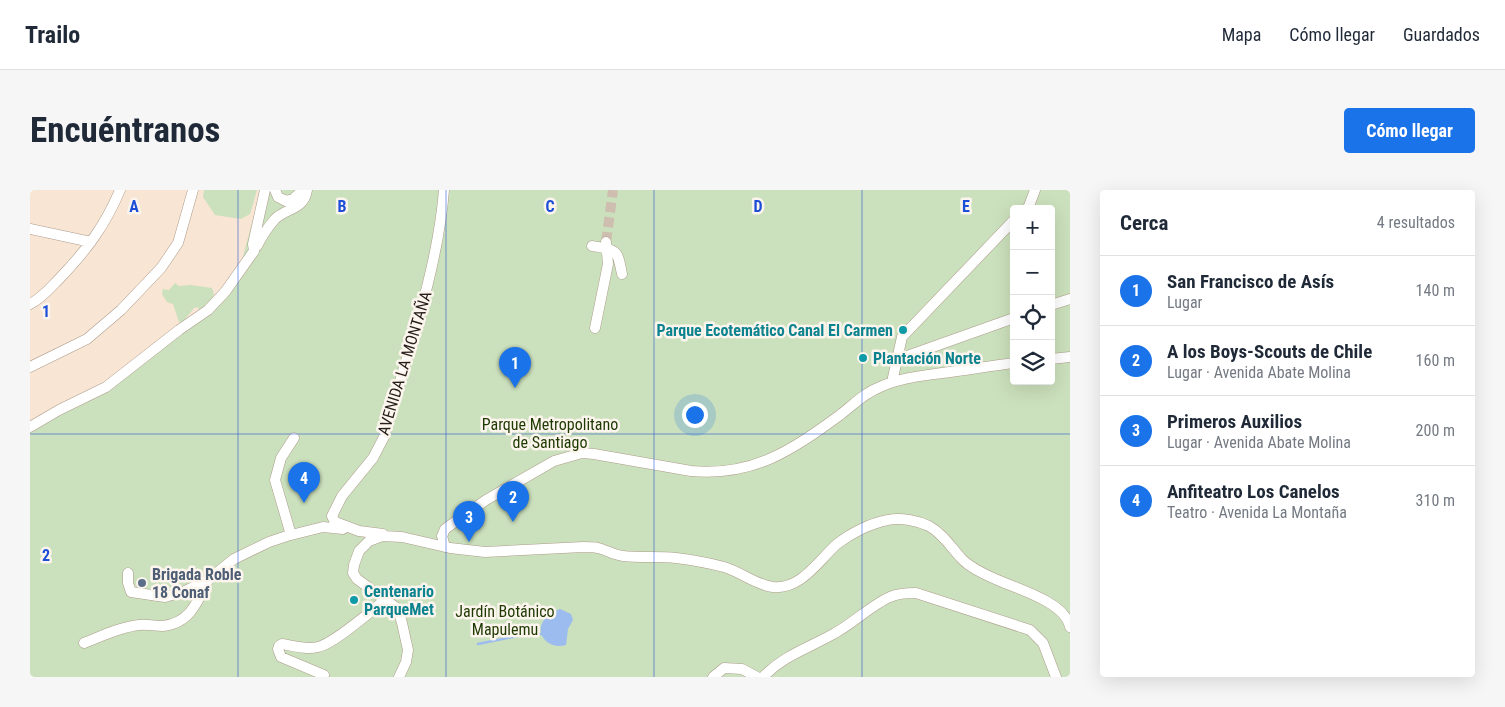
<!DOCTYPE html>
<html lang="es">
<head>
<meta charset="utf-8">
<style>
	body { margin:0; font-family:"Roboto Condensed",sans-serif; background:#f6f6f7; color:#1f2937 }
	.controls { position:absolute; right:15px; top:15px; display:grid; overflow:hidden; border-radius:5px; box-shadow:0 5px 20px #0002 }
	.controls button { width:45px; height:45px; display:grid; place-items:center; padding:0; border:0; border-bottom:1px solid #e0e1e3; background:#fff; color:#1f2937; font:25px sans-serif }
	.you { position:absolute; left:664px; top:224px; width:18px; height:18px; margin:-12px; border:4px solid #fff; border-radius:50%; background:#1a73e8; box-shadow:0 0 0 8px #1a73e833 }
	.badge { display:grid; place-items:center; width:32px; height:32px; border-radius:50%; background:#1a73e8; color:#fff; font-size:16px; font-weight:700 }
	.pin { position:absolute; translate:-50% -41px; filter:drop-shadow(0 1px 2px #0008) }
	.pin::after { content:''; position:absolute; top:26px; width:18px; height:15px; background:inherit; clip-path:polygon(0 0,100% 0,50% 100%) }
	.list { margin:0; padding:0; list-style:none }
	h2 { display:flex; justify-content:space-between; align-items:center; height:65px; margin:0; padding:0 20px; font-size:21px }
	h2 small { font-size:16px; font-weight:400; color:#747a83 }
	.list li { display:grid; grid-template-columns:32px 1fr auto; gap:15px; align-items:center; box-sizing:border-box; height:70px; padding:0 20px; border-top:1px solid #e0e1e3 }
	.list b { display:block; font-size:19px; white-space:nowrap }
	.list p { margin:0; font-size:16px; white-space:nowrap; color:#747a83 }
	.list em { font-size:16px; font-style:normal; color:#747a83 }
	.icon { flex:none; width:28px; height:28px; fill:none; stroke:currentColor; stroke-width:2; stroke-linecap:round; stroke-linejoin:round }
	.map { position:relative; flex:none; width:1040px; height:487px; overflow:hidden; border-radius:5px }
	header { display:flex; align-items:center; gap:30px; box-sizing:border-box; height:70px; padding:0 25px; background:#fff; border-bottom:1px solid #e0e1e3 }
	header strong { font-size:24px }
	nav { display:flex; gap:28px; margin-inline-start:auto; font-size:18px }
	.intro { display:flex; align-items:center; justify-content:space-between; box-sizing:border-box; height:120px; padding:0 30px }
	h1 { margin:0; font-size:35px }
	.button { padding:12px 22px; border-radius:5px; background:#1a73e8; color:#fff; font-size:18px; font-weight:700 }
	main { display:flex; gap:30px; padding:0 30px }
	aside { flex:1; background:#fff; border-radius:5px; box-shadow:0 5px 20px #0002 }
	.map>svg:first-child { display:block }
</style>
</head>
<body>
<header>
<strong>Trailo</strong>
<nav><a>Mapa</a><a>Cómo llegar</a><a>Guardados</a></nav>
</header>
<div class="intro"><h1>Encuéntranos</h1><a class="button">Cómo llegar</a></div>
<main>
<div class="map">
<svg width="1040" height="487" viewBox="0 0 1040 487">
	<rect width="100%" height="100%" fill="#f8e5d4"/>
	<!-- green -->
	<path fill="#cbe0bc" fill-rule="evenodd" d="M174,0h53l-7,24 -9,5 -26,-4 -12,-18z
		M231,0h809v487h-1040v-248l129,-81 78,-70zM984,19h37v172h-37z
		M145,93l4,3 12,-1 21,3 2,6 -4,11 -11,6 -1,-4 -4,1 -11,14h-4l-6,-18 -6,-2 -5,-8 1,-5 6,1z"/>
	<!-- water -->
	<path fill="#9cbcef" d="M530,419l11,5 2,6 -5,9 -2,16c-21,6 -35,-17 -17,-30 3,-3 7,-4 11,-6z"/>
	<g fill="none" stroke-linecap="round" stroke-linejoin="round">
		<!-- stream -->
		<path stroke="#9cbcef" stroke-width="2.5" d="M448,454l49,-10h15"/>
		<!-- minor-tunnel -->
		<path stroke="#cebeaf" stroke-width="10" stroke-dasharray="10 5" stroke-linecap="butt" d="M576,52l7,-52"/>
		<!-- minor casing -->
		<g stroke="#ad9c8b" stroke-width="11">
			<path id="minor" d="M245,0l3,7 8,4 7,-2 10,-9
				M996,19l3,-3 6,-16
				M0,39l61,13
				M227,56c5,-10 11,-19 18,-27 11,-11 29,-9 32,-29
				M562,56c26,4 25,3 30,28
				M0,114c12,-6 20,-16 29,-25 27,-28 46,-53 61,-89
				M1021,115l19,-6
				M565,138l13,-64 -2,-22
				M1021,169l19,-2
				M866,170l118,-42
				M0,177l57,-28 34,-29 40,-42 17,-25 15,-53
				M862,192l10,-45 112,-117
				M0,237l29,-17 47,-23 73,-57 29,-20 17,-18 29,-41 -1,-7 12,-54
				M353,344l-24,-3 -24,-9 -3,-6 10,-20 31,-38 11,-21c22,-82 53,-162 60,-247
				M261,345l-16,-55 6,-22 13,-20
				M415,357l-3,-11 3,-7 41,-29 68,-39 28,-8 12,1 97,17c62,6 101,-21 149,-56 13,-10 24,-22 40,-28 19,-9 41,-11 62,-14 24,-3 48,-7 72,-10
				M98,383v10l3,9 34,5 18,-5 25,-12 26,-21 35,-17 18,-6 36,-9 20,2
				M54,453c18,-7 36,-16 55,-18 8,-1 16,1 23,1 28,-2 36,-25 46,-46
				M294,485l-43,-18 -3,-8 1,-3 3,-2c12,2 25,6 36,3 17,-4 53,-36 68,-48
				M369,487l7,-15 2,-12 -6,-27 -4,-14 -41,-30 -4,-6 1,-8 5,-14 10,-10 13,-5 20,1 48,11 35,4 98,-5c5,0 10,0 15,1 8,2 16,7 25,8 18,2 35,0 53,2 16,2 33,5 48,9 17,5 32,18 49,20 28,3 46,-27 64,-43 14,-11 34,-21 51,-24 13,-3 30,1 41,6 14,8 22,21 32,32 8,9 21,15 32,20 21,10 72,23 77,49
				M683,487l11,-9 18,1 15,8
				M733,487c21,-22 46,-29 72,-44 17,-9 38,-29 55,-36 8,-4 18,-4 26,-4l114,37 13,13 13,34"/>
		</g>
		<!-- minor -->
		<use href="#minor" stroke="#fff" stroke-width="10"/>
	</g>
	<!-- grid -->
	<path fill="none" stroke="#1d4ed8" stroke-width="1" stroke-opacity="0.55" d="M208,0v487M416,0v487M624,0v487M832,0v487M0,244h1040"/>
	<!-- markers -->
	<g fill="#0f9aa8" stroke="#fcf5ee" stroke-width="2">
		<circle cx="873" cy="140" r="5"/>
		<circle cx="833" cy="168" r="5"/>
		<circle cx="324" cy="410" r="5"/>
	</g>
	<circle fill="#5c6f8a" stroke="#fcf5ee" stroke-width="2" cx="112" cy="393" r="5"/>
	<g text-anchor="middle" stroke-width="5" stroke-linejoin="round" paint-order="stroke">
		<!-- culture labels -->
		<g font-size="16" font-weight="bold" fill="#0d838f" stroke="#fcf5ee" text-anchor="start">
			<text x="863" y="146" text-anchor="end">Parque Ecotemático Canal El Carmen</text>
			<text x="843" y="174">Plantación Norte</text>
			<text x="334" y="407">Centenario<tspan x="334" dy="18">ParqueMet</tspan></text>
		</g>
		<!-- street labels -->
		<g font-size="16" fill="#27201a" stroke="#fcf5ee">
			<text transform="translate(374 173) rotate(-73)" y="6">AVENIDA LA MONTAÑA</text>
		</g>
		<!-- park labels -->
		<g font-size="16" fill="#1e3900" stroke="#fcf5ee">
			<text x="520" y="240">Parque Metropolitano<tspan x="520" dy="18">de Santiago</tspan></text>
			<text x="475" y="427">Jardín Botánico<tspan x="475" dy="18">Mapulemu</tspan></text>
		</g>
		<!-- service labels -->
		<g font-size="16" font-weight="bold" fill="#4e5e75" stroke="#fcf5ee" text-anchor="start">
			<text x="122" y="390">Brigada Roble<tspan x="122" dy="18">18 Conaf</tspan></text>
		</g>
	</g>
	<g font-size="16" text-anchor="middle" font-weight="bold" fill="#1d4ed8" stroke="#fcf5ee" stroke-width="5" stroke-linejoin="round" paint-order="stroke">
		<text x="104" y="22">A</text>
		<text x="312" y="22">B</text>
		<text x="520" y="22">C</text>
		<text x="728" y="22">D</text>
		<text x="936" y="22">E</text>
		<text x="16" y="127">1</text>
		<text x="16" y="371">2</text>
	</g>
</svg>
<div class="controls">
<button>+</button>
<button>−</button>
<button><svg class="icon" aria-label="locate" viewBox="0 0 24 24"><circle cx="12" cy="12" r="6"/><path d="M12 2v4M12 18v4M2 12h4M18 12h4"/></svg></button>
<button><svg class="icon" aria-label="layers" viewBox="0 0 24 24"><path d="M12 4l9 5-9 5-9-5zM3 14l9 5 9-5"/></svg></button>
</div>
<div class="you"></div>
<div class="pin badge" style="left:485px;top:198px">1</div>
<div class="pin badge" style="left:483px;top:332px">2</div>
<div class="pin badge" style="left:439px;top:352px">3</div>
<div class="pin badge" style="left:274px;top:313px">4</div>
</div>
<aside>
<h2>Cerca<small>4 resultados</small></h2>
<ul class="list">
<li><span class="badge">1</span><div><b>San Francisco de Asís</b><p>Lugar</p></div><em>140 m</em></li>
<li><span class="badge">2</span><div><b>A los Boys-Scouts de Chile</b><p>Lugar · Avenida Abate Molina</p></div><em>160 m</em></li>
<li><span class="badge">3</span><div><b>Primeros Auxilios</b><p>Lugar · Avenida Abate Molina</p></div><em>200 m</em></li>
<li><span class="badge">4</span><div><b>Anfiteatro Los Canelos</b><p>Teatro · Avenida La Montaña</p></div><em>310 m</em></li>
</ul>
</aside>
</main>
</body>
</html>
